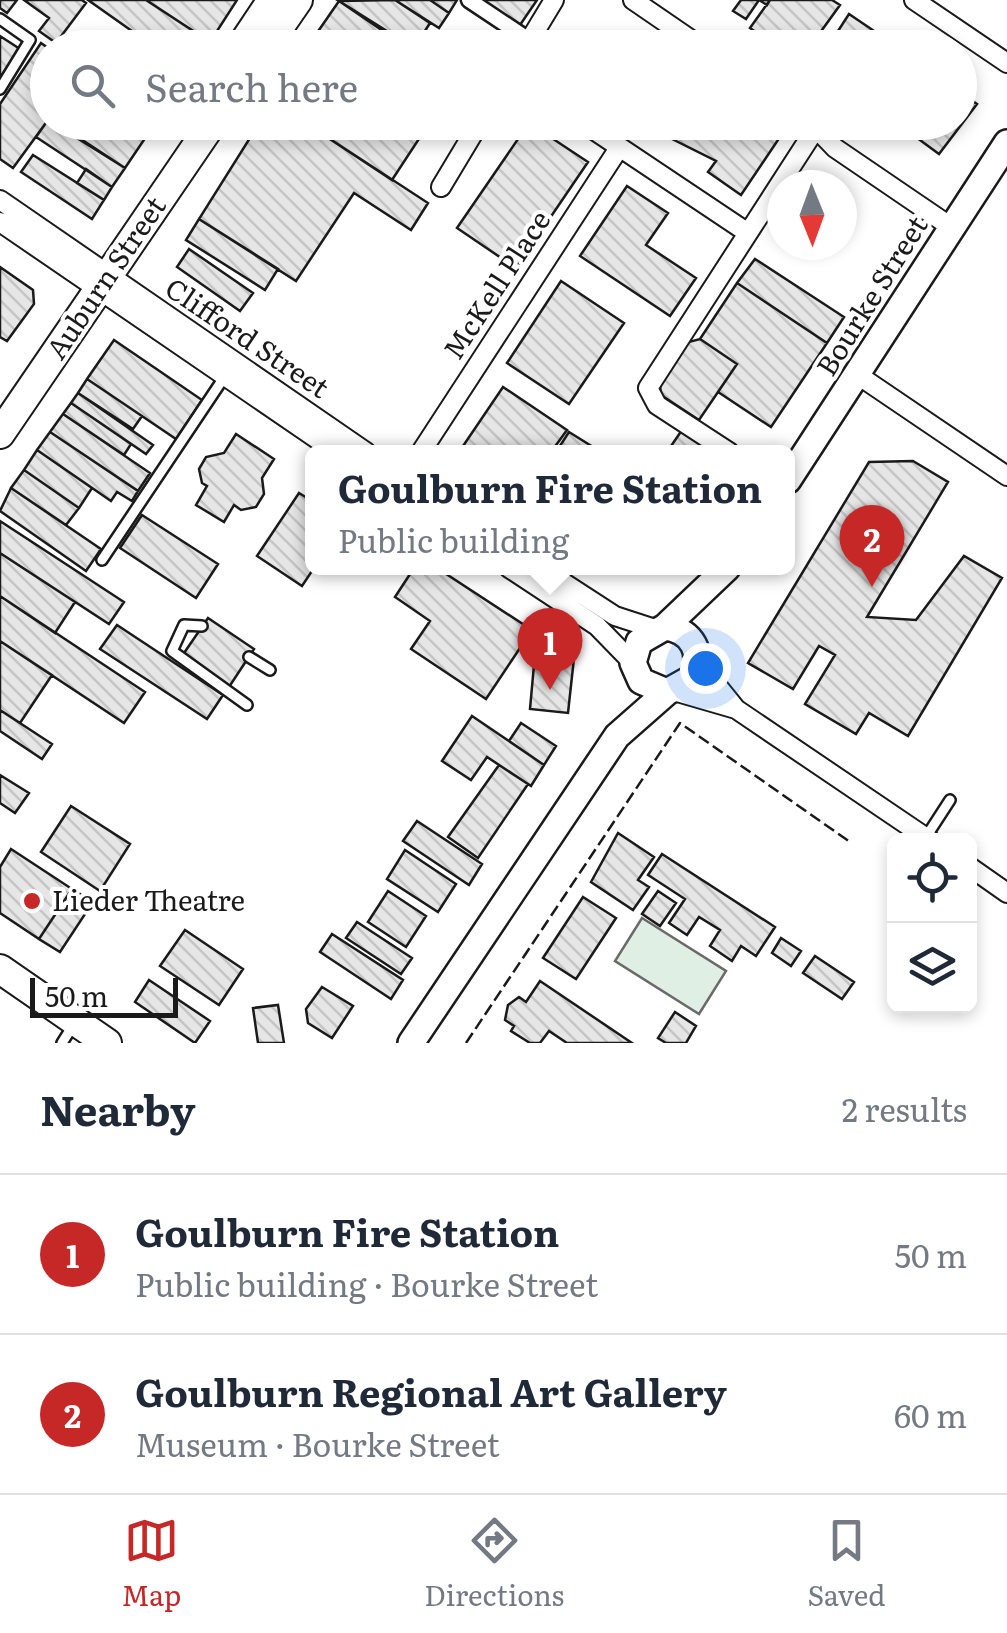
<!DOCTYPE html>
<html lang="en">
<head>
<meta charset="utf-8">
<style>
	body { margin:0; font-family:Literata,serif; background:#f2f2f3; color:#1f2937 }
	.controls { position:absolute; right:30px; bottom:30px; display:grid; overflow:hidden; border-radius:15px; box-shadow:0 5px 15px #0003 }
	.controls button { width:90px; height:90px; display:grid; place-items:center; padding:0; border:0; border-bottom:2px solid #e0e1e3; background:#fff; color:#1f2937; font:50px sans-serif }
	.compass { position:absolute; left:767px; top:170px; width:90px; height:90px; border-radius:50%; background:#fff; box-shadow:0 5px 15px #0003; rotate:179deg }
	.scale { position:absolute; left:30px; bottom:25px; width:148px; box-sizing:border-box; padding-left:10px; border:5px solid #1a1a1a; border-top:0; font-size:28px; line-height:35px; white-space:nowrap; color:#1a1a1a; -webkit-text-stroke:8px #fff; paint-order:stroke }
	.you { position:absolute; left:705px; top:668px; width:35px; height:35px; margin:-25px; border:8px solid #fff; border-radius:50%; background:#1a73e8; box-shadow:0 0 0 15px #1a73e833 }
	.badge { display:grid; place-items:center; width:65px; height:65px; border-radius:50%; background:#c62828; color:#fff; font-size:32px; font-weight:700 }
	.pin { position:absolute; translate:-50% -82px; filter:drop-shadow(0 2px 5px #0008) }
	.pin::after { content:''; position:absolute; top:52px; width:35px; height:30px; background:inherit; clip-path:polygon(0 0,100% 0,50% 100%) }
	.popup { position:absolute; left:305px; top:445px; width:490px; height:130px; box-sizing:border-box; display:grid; place-content:center; border-radius:15px; background:#fff; filter:drop-shadow(0 2px 8px #0005); font-size:32px; white-space:nowrap; color:#747a83 }
	.popup b { font-size:38px; color:#1f2937 }
	.popup::after { content:''; position:absolute; left:50%; top:100%; margin-left:-20px; border:20px solid transparent; border-top-color:#fff }
	.list { margin:0; padding:0; list-style:none }
	h2 { display:flex; justify-content:space-between; align-items:center; height:130px; margin:0; padding:0 40px; font-size:42px }
	h2 small { font-size:32px; font-weight:400; color:#747a83 }
	.list li { display:grid; grid-template-columns:65px 1fr auto; gap:30px; align-items:center; box-sizing:border-box; height:160px; padding:0 40px; border-top:2px solid #e0e1e3 }
	.list b { display:block; font-size:38px; white-space:nowrap }
	.list p { margin:0; font-size:32px; white-space:nowrap; color:#747a83 }
	.list em { font-size:32px; font-style:normal; color:#747a83 }
	.icon { flex:none; width:55px; height:55px; fill:none; stroke:currentColor; stroke-width:2; stroke-linecap:round; stroke-linejoin:round }
	.map { position:relative; flex:none; width:1007px; height:1043px; overflow:hidden }
	.search { position:absolute; background:#fff; box-shadow:0 5px 15px #0003; left:30px; right:30px; top:30px; height:110px; display:flex; align-items:center; gap:25px; box-sizing:border-box; padding:0 35px; border-radius:55px; color:#747a83; font-size:38px }
	.sheet { height:450px; background:#fff }
	nav { display:flex; justify-content:space-around; align-items:center; box-sizing:border-box; height:140px; border-top:2px solid #e0e1e3; background:#fff; font-size:28px; color:#747a83 }
	nav a { display:grid; justify-items:center; gap:5px }
	nav .on { color:#c62828 }
	.map>svg:first-child { display:block }
</style>
</head>
<body>
<div class="map">
<svg width="1007" height="1043" viewBox="0 0 1007 1043">
	<defs>
		<pattern id="building-back-hatch" width="6" height="6" patternUnits="userSpaceOnUse" patternTransform="scale(2.5)"><rect width="6" height="6" fill="#e6e6e6"/><path d="M-1 5l2 2M0 0l6 6M5-1l2 2" fill="none" stroke="#c5c5c5"/></pattern>
	</defs>
	<rect width="100%" height="100%" fill="#fff"/>
	<!-- garden -->
	<path fill="#e0efe3" stroke="#6a6a6a" stroke-width="2.5" d="M642,918l84,53 -27,43 -84,-53z"/>
	<!-- building -->
	<path fill="url(#building-back-hatch)" stroke="#1a1a1a" stroke-width="2.5" d="M0,0h17l-10,13 -7,-5z
		M24,0h58l4,3 -30,40 -17,-12 10,-13z
		M88,0h58l64,42 -3,6h-51z
		M146,0h91l-27,42z
		M395,0h35l19,13 -10,15z
		M395,0l35,23 -16,25 -75,-47z
		M430,0h27l-8,13z
		M482,0h55l-17,25z
		M741,0h29l-3,5 -8,-5 -13,19 -13,-8z
		M770,0h62l8,5 -31,43h-31l-28,-20z
		M339,1l69,47h-63l-26,-18z
		M849,14l37,25 -6,9h-53z
		M319,30l26,18h-37z
		M0,36l20,13 -20,29z
		M41,43l7,5v72l-35,48 -13,-9v-55z
		M960,92l17,12 -38,50 -30,-22 7,-10h44z
		M48,120l77,48 -13,19 -76,-50z
		M55,122h101l-31,46z
		M260,122h44l124,81 -17,27 -57,-37 -58,88 -97,-62z
		M304,122h126l-38,58z
		M638,122h152l-49,73 -33,-23 8,-11z
		M529,123l59,39 -72,106 -59,-40z
		M33,155l71,45 -12,19 -71,-47z
		M86,169l26,18 -8,13 -27,-17z
		M627,186l41,27 -22,32 50,33 -26,38 -90,-60z
		M199,219l79,50 -13,21 -79,-50z
		M189,249l64,44 -13,18 -63,-44z
		M755,259l89,58 -17,26 -90,-60z
		M0,267l33,23 1,14 -27,37 -7,-4z
		M561,281l63,42 -55,81 -62,-41z
		M737,283l90,60 -56,84 -53,-35 19,-28 -37,-25z
		M700,339l37,25 -38,56 -38,-25 -2,-19 22,-32z
		M114,340l88,60 -26,39 -89,-60z
		M87,379l55,37 -9,13 -55,-36z
		M503,387l64,43 -16,22h-92z
		M78,393l75,52 -7,9 -75,-51z
		M71,403l60,41 -7,11 -61,-41z
		M63,414l87,59 -12,18 -88,-59z
		M682,430l35,22h-50z
		M50,432l88,59 -6,10 -15,-9 -6,9 -74,-51z
		M569,432l32,20h-45z
		M236,434l38,25 -12,19 2,16 -8,13 -15,3 -7,-5 -10,17 -28,-17 11,-19 -5,-3 -3,-14 7,-12 18,-4z
		M37,450l55,38 -13,20 -55,-38z
		M913,461l35,21 -81,135 49,3 48,-64 38,22 -94,158 -39,-23 -13,21 -51,-30 30,-49 -16,-9 -26,43 -45,-26 121,-201z
		M24,470l55,38 -13,17 -55,-37z
		M11,488l90,61 -15,22 -86,-60z
		M299,493l13,8 2,67 -12,18 -45,-30z
		M142,515l76,49 -22,34 -76,-50z
		M0,521l124,81 -15,22 -109,-71z
		M0,553l75,49 -20,31 -55,-37z
		M414,568h23l95,62 -46,69 -75,-50 19,-28 -35,-24z
		M0,596l145,96 -21,31 -124,-82z
		M208,618l46,31 -25,38 -47,-31z
		M117,625l106,70 -16,24 -107,-70z
		M0,641l52,34 -32,48 -20,-13z
		M535,654l39,4 -6,55 -38,-4z
		M0,710l52,34 -10,15 -42,-28z
		M472,716l72,49 -13,21 -44,-29 -16,23 -29,-19z
		M521,723l35,23 -12,19 -35,-24z
		M499,765l29,19 -50,74 -30,-21z
		M0,775l29,18 -14,20 -15,-10z
		M71,806l59,38 -30,47 -59,-39z
		M417,821l65,43 -13,21 -66,-44z
		M618,833l36,24 -16,23 11,7 -16,23 -42,-28z
		M11,849l61,40 -33,50 -39,-26v-46z
		M405,850l51,34 -18,28 -51,-33z
		M662,854l113,73 -19,29 -15,-10 -9,15 -22,-15 10,-16 -21,-13 -12,18 -18,-12 16,-24 -37,-24z
		M72,889l21,13 -33,50 -21,-13z
		M388,891l38,25 -20,31 -38,-25z
		M658,891l18,12 -16,23 -18,-12z
		M583,897l33,21 -40,61 -33,-21z
		M357,922l55,36 -11,16 -55,-36z
		M185,930l58,39 -24,36 -59,-39z
		M332,934l71,46 -12,19 -71,-47z
		M781,938l20,13 -10,15 -19,-13z
		M815,956l39,26 -12,17 -39,-26z
		M149,980l61,41 -15,22 -60,-41z
		M540,981l92,62h-65l-18,-12 -9,12h-10l-19,-12 3,-5 -9,-6 3,-15 11,-8 7,5z
		M322,987l31,19 -21,32 -24,-15 -2,-14z
		M278,1005l6,38h-26l-5,-35z
		M675,1012l21,14 -10,17h-20l-8,-5z"/>
	<g fill="none" stroke-linecap="round" stroke-linejoin="round">
		<!-- service casing -->
		<g stroke="#1a1a1a" stroke-width="14">
			<path id="service" d="M0,19l30,21 -30,49
				M102,560l125,-187
				M202,626l-18,-1 -12,26 75,54
				M249,657l21,13
				M926,837l24,-37
				M62,1043l12,-19"/>
		</g>
		<!-- pedestrian casing -->
		<g stroke="#1a1a1a" stroke-width="19">
			<path id="pedestrian" d="M469,0l60,40"/>
		</g>
		<!-- minor casing -->
		<g stroke="#1a1a1a" stroke-width="22">
			<path id="minor" d="M633,0l70,48
				M914,0l93,63
				M525,48l29,-48
				M582,122l166,111
				M811,123l24,25 116,79
				M441,187l39,-65
				M0,200l366,252
				M0,222l336,230
				M858,375l149,101
				M421,452l198,-304
				M729,452l-72,-47 -9,-17 168,-260
				M509,568l88,58 36,37
				M541,568l74,48 40,13
				M698,662l38,47 195,132
				M674,691l62,18
				M970,867l37,26"/>
		</g>
		<!-- secondary casing -->
		<g stroke="#1a1a1a" stroke-width="30">
			<path id="secondary" d="M788,480l219,-337
				M665,627l62,-59
				M411,1043l206,-307 50,-44 25,-14c12,-25 1,-47 -27,-51l-26,15 -6,21 8,18 26,11"/>
		</g>
		<!-- primary casing -->
		<g stroke="#1a1a1a" stroke-width="32">
			<path id="primary" d="M240,48l32,-48
				M265,48l33,-48
				M0,434l213,-312
				M0,969l107,74"/>
		</g>
		<!-- service -->
		<use href="#service" stroke="#fff" stroke-width="9"/>
		<!-- pedestrian -->
		<use href="#pedestrian" stroke="#fff" stroke-width="14"/>
		<!-- minor -->
		<use href="#minor" stroke="#fff" stroke-width="18"/>
		<!-- secondary -->
		<use href="#secondary" stroke="#fff" stroke-width="25"/>
		<!-- primary -->
		<use href="#primary" stroke="#fff" stroke-width="28"/>
		<!-- fence -->
		<path stroke="#1a1a1a" stroke-width="2.5" stroke-dasharray="12 5" stroke-linecap="butt" d="M466,1043l214,-320 170,119"/>
	</g>
	<!-- markers -->
	<circle fill="#c62828" stroke="#fff" stroke-width="4" cx="32" cy="901" r="10"/>
	<g text-anchor="middle" stroke-width="8" stroke-linejoin="round" paint-order="stroke">
		<!-- street labels -->
		<g font-size="28" fill="#1a1a1a" stroke="#fff">
			<text transform="translate(106 278) rotate(-56)" y="10">Auburn Street</text>
			<text transform="translate(497 285) rotate(-57)" y="10">McKell Place</text>
			<text transform="translate(872 296) rotate(-58)" y="10">Bourke Street</text>
			<text transform="translate(247 338) rotate(34)" y="10">Clifford Street</text>
		</g>
		<!-- poi labels -->
		<g font-size="28" fill="#1a1a1a" stroke="#fff" text-anchor="start">
			<text x="52" y="911">Lieder Theatre</text>
		</g>
	</g>
</svg>
<div class="controls">
<button><svg class="icon" aria-label="locate" viewBox="0 0 24 24"><circle cx="12" cy="12" r="6"/><path d="M12 2v4M12 18v4M2 12h4M18 12h4"/></svg></button>
<button><svg class="icon" aria-label="layers" viewBox="0 0 24 24"><path d="M12 4l9 5-9 5-9-5zM3 14l9 5 9-5"/></svg></button>
</div>
<svg class="compass" viewBox="-18 -18 36 36"><path d="M0-13l5 13h-10z" fill="#e53935"/><path d="M0 13l5-13h-10z" fill="#747a83"/></svg>
<div class="scale">50 m</div>
<div class="you"></div>
<div class="pin badge" style="left:550px;top:690px">1</div>
<div class="popup"><b>Goulburn Fire Station</b>Public building</div>
<div class="pin badge" style="left:872px;top:587px">2</div>
<div class="search"><svg class="icon" aria-label="search" viewBox="0 0 24 24"><circle cx="10" cy="10" r="6"/><path d="M15 15l6 6"/></svg>Search here</div>
</div>
<section class="sheet">
<h2>Nearby<small>2 results</small></h2>
<ul class="list">
<li><span class="badge">1</span><div><b>Goulburn Fire Station</b><p>Public building · Bourke Street</p></div><em>50 m</em></li>
<li><span class="badge">2</span><div><b>Goulburn Regional Art Gallery</b><p>Museum · Bourke Street</p></div><em>60 m</em></li>
</ul>
</section>
<nav>
<a class="on"><svg class="icon" aria-label="map" viewBox="0 0 24 24"><path d="M3 6l6-2 6 2 6-2v14l-6 2-6-2-6 2zM9 4v14M15 6v14"/></svg>Map</a>
<a><svg class="icon" aria-label="directions" viewBox="0 0 24 24"><path d="M12 3l9 9-9 9-9-9zM9 14v-3h6M13 9l2 2-2 2"/></svg>Directions</a>
<a><svg class="icon" aria-label="saved" viewBox="0 0 24 24"><path d="M7 4h10v16l-5-4-5 4z"/></svg>Saved</a>
</nav>
</body>
</html>
